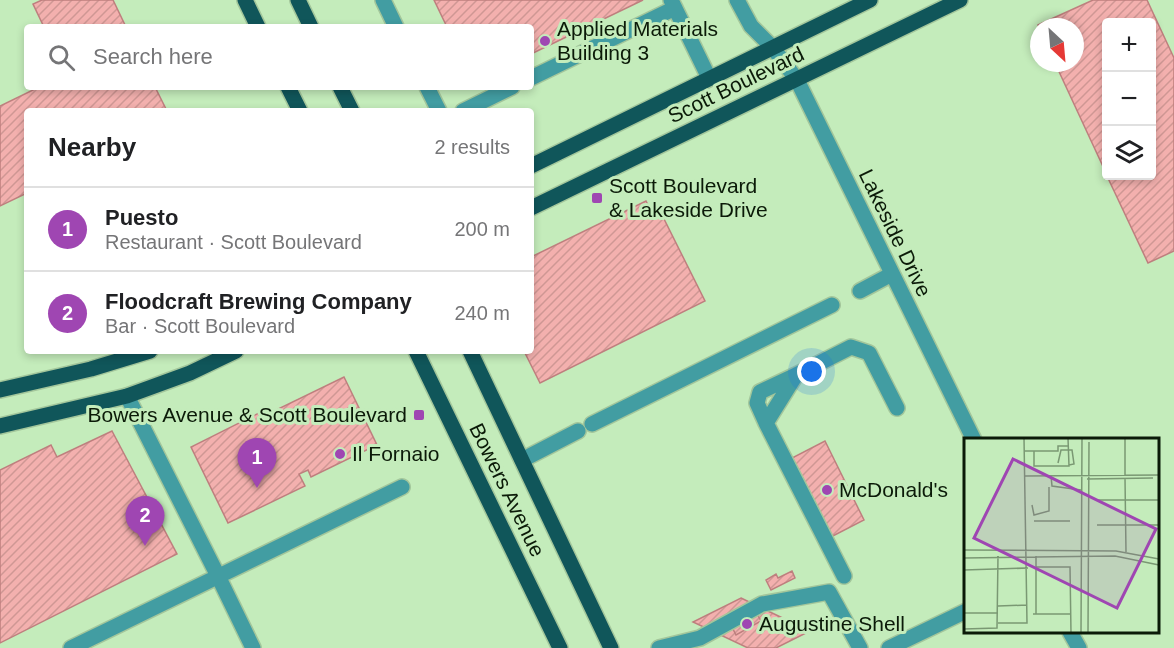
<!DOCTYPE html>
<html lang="en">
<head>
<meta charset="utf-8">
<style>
	body { margin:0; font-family:Helvetica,sans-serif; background:#f2f2f2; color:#202124 }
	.controls { position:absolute; right:18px; top:18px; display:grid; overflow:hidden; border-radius:6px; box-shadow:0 3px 9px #0003 }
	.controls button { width:54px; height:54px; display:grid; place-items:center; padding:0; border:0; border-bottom:2px solid #e0e0e0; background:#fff; color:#202124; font:30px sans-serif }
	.compass { position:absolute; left:1030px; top:18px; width:54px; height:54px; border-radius:50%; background:#fff; box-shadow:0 3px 9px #0003; rotate:154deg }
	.you { position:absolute; left:812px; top:372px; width:21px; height:21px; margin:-15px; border:4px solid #fff; border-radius:50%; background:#1a73e8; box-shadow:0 0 0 9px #1a73e833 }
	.badge { display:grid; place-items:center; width:39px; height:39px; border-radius:50%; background:#9f46b2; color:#fff; font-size:20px; font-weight:700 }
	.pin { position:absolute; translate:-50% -50px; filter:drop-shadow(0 2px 3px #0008) }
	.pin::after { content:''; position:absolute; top:32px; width:21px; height:18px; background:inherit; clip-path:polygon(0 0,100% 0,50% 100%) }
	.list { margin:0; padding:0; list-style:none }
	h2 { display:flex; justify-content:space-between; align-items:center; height:78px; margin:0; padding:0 24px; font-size:26px }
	h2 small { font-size:20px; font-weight:400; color:#757577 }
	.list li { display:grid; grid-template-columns:39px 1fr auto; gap:18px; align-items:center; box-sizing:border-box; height:84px; padding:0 24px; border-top:2px solid #e0e0e0 }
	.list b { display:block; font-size:22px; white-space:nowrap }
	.list p { margin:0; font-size:20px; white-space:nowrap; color:#757577 }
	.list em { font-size:20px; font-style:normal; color:#757577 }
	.icon { flex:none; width:33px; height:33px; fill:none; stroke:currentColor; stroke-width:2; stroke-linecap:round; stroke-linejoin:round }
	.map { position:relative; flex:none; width:1174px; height:648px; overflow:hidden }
	.search { position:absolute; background:#fff; box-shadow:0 3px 9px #0003; left:24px; top:24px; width:510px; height:66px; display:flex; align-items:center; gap:15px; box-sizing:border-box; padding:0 21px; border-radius:6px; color:#757577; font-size:22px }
	.panel { position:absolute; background:#fff; box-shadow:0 3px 9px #0003; left:24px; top:108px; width:510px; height:246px; border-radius:6px }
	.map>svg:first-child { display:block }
</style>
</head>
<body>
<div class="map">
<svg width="1174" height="648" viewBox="0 0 1174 648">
	<defs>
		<pattern id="building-hatch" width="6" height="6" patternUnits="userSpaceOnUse" patternTransform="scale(1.5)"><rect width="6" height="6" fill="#f3b0ae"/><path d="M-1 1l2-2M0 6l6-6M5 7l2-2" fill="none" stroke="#cf9794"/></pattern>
	</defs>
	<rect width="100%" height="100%" fill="#c4ecbb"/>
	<!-- building -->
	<path fill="url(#building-hatch)" stroke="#be7f7e" stroke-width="1.5" d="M42,0h71l13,27h-82l-11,-23z
		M434,0h209l-112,54v-27h-84z
		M1093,0h54l27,58v193l-26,12 -41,-87h45v-154h-46v151l-51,-110h20v-36l-36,1 -1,-3z
		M39,87h116l12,24h-140v82l-27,13v-100z
		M646,201l7,13 7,-3 45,90 -165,82 -16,-32h7v-94z
		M344,377l33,68 -66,32 -3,-7 -9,4 6,12 -77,37 -37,-76 76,-38 5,10 9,-4 -3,-6z
		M112,431l65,123 -177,89v-173l51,-25 6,12z
		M825,441l39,79 -35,18 -39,-79z
		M792,571l3,7 -24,12 -5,-10 10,-6 2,4z
		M741,598l29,14 40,19 -34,17h-28l-55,-26z
		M757,614l4,7 -25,14 -4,-8z"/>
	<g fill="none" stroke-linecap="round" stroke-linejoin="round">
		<!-- minor casing -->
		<g stroke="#a3c69b" stroke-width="18">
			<path id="minor" d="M383,0l13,27
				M671,0l38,78
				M737,0l14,26 22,22 24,32 177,360
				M531,78l144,-70
				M427,87l12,24
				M463,111l49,-24
				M860,291l32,-17
				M127,396l91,180 35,72
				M766,423l-9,-20 3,-11 36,-17
				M592,424l240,-119
				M522,460l56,-29
				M844,576l-78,-153 30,-48 55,-28 18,6 28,55
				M1070,632l9,16
				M71,648l331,-161
				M659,648l41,-10 62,-34 67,-12 31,56
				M889,648l77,-37"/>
		</g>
		<!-- major casing -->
		<g stroke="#a3c69b" stroke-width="18">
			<path id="major" d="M245,0l13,27
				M298,0l13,27
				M288,87l12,24
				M340,87l12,24
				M531,166l339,-166
				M531,208l429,-208
				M416,351l144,297
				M470,351l141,297
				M0,390l91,-21 59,-18
				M0,426l127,-30 63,-23 46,-22"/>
		</g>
		<!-- minor -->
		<use href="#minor" stroke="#429da2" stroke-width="15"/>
		<!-- major -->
		<use href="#major" stroke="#10565a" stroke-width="15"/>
	</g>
	<!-- markers -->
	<g fill="#9f46b2" stroke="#c4ecbb" stroke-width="2">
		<circle cx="545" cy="41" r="6"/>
		<rect x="591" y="192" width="12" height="12" rx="3"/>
		<rect x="413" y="409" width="12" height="12" rx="3"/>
		<circle cx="340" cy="454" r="6"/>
		<circle cx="827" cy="490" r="6"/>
		<circle cx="747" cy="624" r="6"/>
	</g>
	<g text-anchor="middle" stroke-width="6" stroke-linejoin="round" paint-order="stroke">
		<!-- poi labels -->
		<g font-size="21" fill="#0b1a08" stroke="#c4ecbb" text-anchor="start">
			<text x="557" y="36">Applied Materials<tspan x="557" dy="24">Building 3</tspan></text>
			<text x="609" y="193">Scott Boulevard<tspan x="609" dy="24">&amp; Lakeside Drive</tspan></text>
			<text x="407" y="422" text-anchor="end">Bowers Avenue &amp; Scott Boulevard</text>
			<text x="352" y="461">Il Fornaio</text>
			<text x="839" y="497">McDonald's</text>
			<text x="759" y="631">Augustine Shell</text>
		</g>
		<!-- street labels -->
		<g font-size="21" fill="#0b1a08" stroke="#c4ecbb">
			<text transform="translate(736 85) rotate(-26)" y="7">Scott Boulevard</text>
			<text transform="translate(895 233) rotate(64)" y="7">Lakeside Drive</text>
			<text transform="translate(507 490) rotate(64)" y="7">Bowers Avenue</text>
		</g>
	</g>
	<!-- overview -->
	<g transform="translate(964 438)">
		<rect width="195" height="195" fill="#c4ecbb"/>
		<path fill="none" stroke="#7a9873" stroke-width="1.5" d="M60,13h10v15h35l-1,-28M70,13h24v-5h11M94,25l3,-13h11l2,14 -5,1M161,37v-37M61,38l134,-1M87,38l1,10 29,4M161,40l1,74M123,41l66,-1M133,62h62M68,67l2,10 15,-4v-24M70,83h36M133,87h62M0,112l152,1 43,8M72,118v58M0,120l151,-2 44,9M72,129h34l1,66M0,132l64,-2M34,168l29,-1M0,175h34M69,176h38M34,185h29l-3,-185M0,191l33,-1 1,-72M117,195l1,-195M124,195l1,-191"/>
		<path fill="#9f46b2" fill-opacity="0.15" stroke="#9f46b2" stroke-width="3" d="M49,21l143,70 -39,79 -143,-70z"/>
		<rect width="195" height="195" fill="none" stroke="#0b1a08" stroke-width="3"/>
	</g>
</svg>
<div class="controls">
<button>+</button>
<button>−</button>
<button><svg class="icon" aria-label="layers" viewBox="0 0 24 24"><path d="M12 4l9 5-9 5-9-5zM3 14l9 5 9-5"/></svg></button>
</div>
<svg class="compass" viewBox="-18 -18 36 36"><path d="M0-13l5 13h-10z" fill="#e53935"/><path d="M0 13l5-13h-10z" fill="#757577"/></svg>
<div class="you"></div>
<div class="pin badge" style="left:257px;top:488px">1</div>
<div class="pin badge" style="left:145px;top:546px">2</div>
<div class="search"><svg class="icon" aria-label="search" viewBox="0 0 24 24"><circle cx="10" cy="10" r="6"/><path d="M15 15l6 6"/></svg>Search here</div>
<section class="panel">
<h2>Nearby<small>2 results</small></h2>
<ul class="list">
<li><span class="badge">1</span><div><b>Puesto</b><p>Restaurant · Scott Boulevard</p></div><em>200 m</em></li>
<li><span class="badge">2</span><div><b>Floodcraft Brewing Company</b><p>Bar · Scott Boulevard</p></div><em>240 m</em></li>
</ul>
</section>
</div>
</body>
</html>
